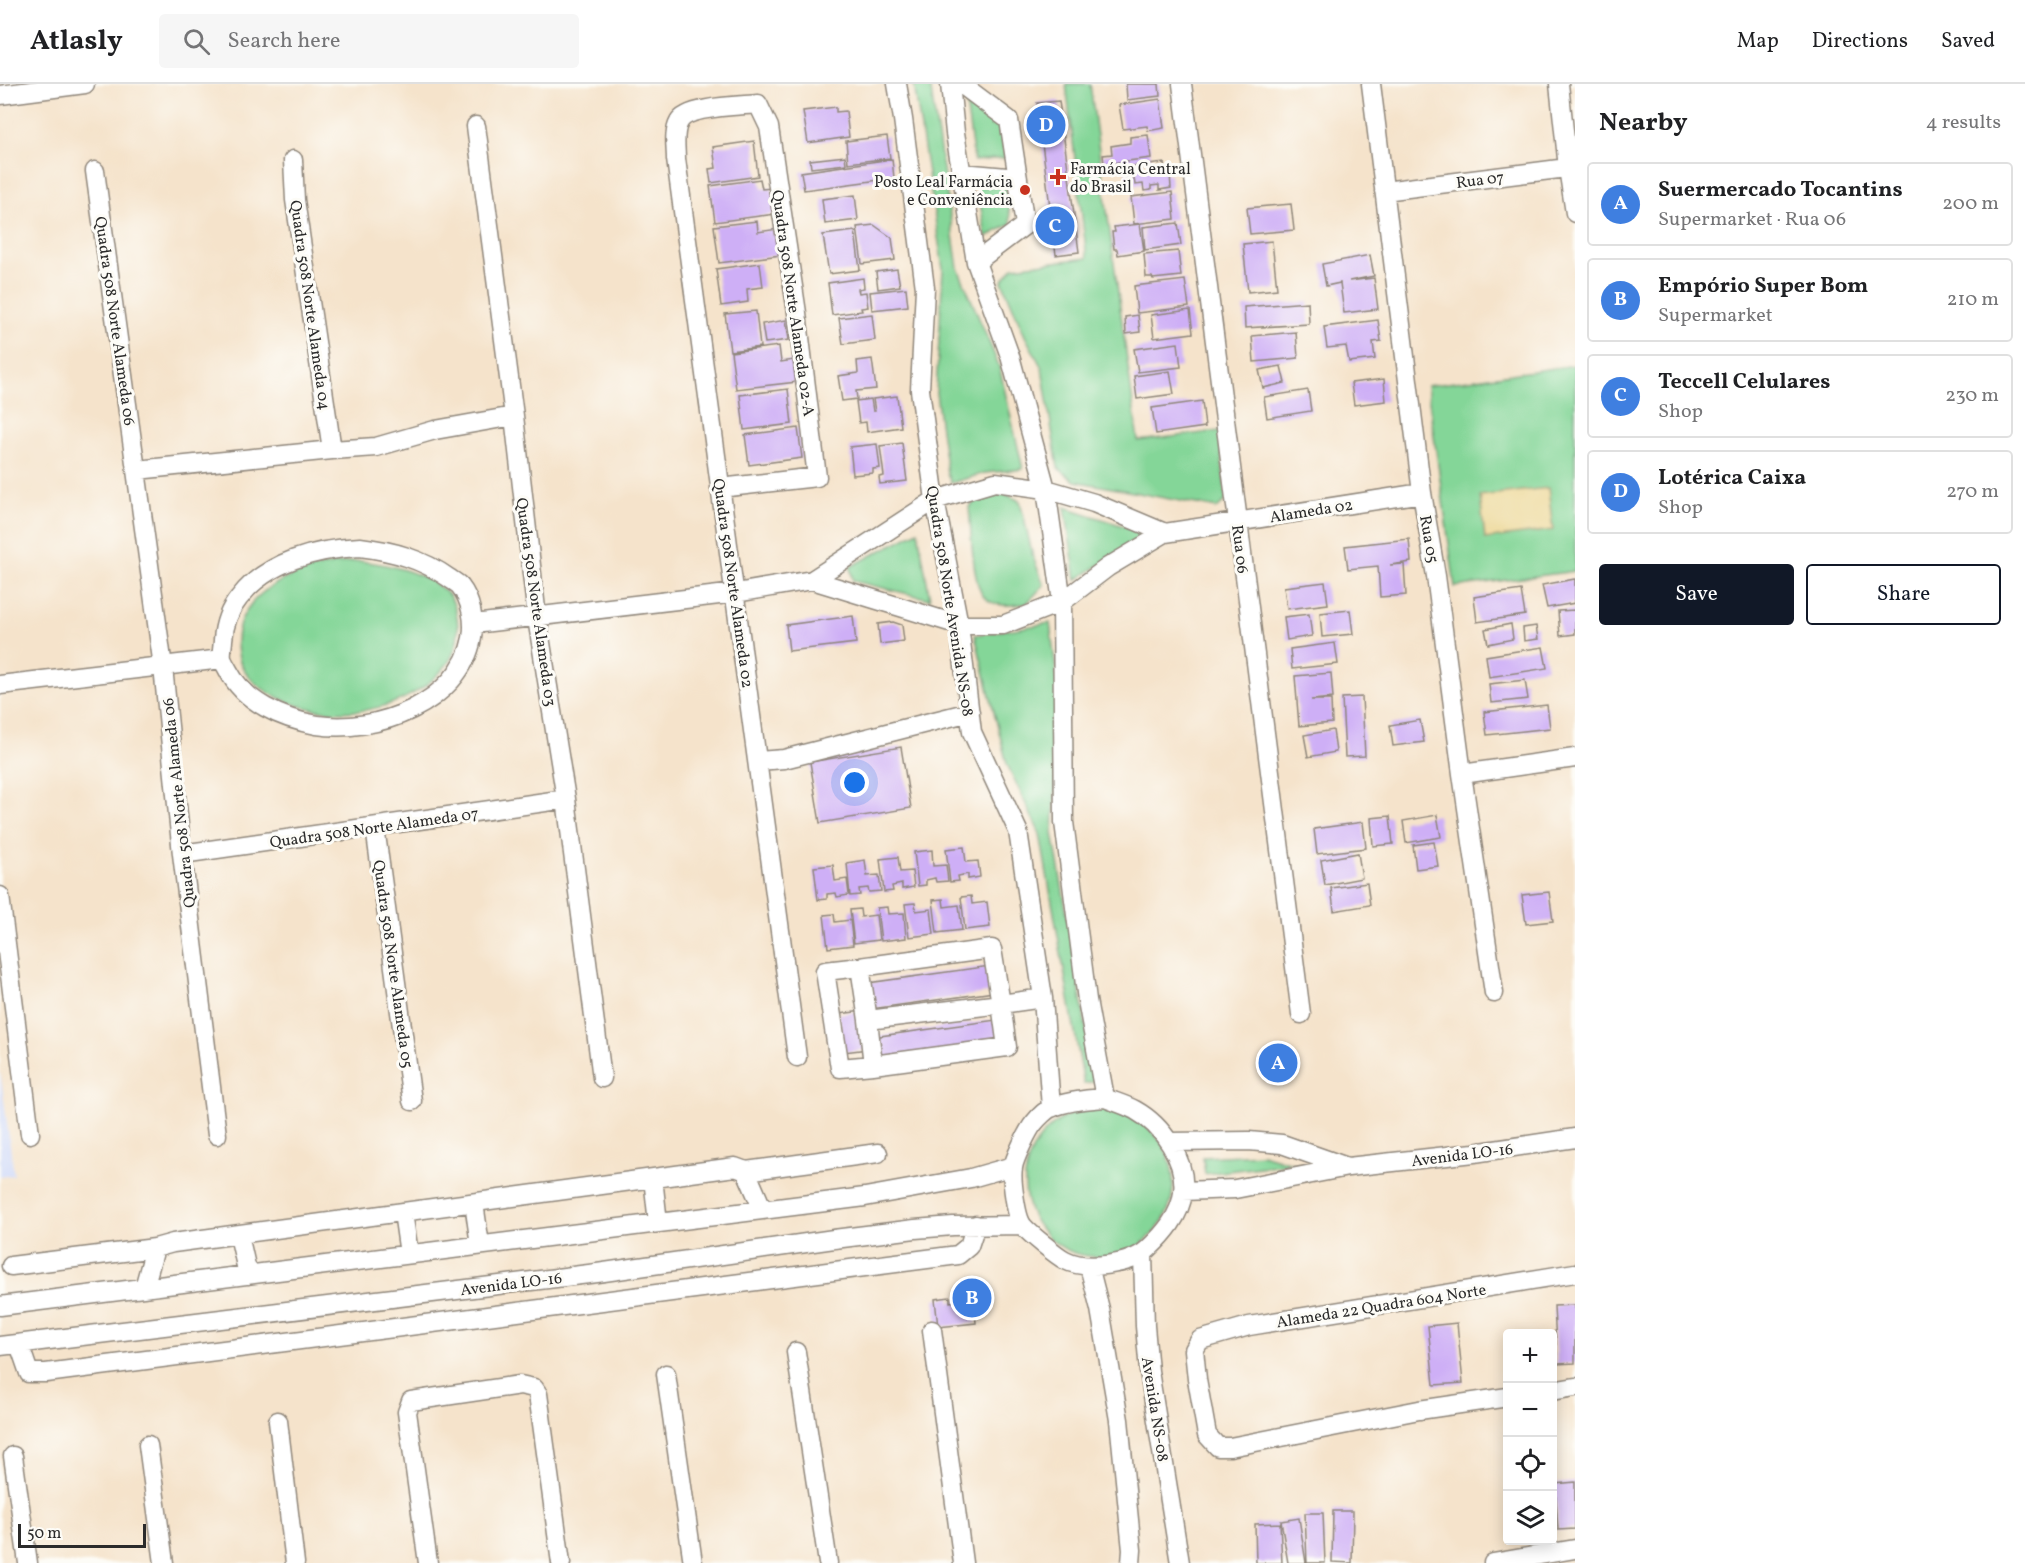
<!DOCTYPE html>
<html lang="en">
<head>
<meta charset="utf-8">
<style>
	body { margin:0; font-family:Vollkorn,serif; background:#f6f6f6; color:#202124 }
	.controls { position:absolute; right:18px; bottom:18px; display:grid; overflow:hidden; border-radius:6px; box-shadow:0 3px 15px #0003 }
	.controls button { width:54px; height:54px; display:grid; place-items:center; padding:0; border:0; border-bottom:2px solid #e0e0e0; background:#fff; color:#202124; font:30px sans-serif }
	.scale { position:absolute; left:18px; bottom:15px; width:128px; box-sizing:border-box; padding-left:6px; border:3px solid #2b2b2b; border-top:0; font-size:16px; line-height:21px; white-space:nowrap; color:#2b2b2b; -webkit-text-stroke:4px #fdfcf7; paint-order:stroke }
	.you { position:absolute; left:855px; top:699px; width:21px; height:21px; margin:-15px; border:4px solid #fff; border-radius:50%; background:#1a73e8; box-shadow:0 0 0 9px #1a73e833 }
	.badge { display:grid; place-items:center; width:39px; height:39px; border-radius:50%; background:#111827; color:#fff; font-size:20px; font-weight:700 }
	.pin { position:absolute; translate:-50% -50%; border:3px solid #fff; box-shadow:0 2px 6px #0006 }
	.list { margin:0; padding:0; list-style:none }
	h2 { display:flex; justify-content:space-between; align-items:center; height:78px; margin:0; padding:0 24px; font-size:26px }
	h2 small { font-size:20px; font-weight:400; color:#757577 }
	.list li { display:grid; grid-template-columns:39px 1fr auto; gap:18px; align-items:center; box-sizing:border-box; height:84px; margin:0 12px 12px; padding:0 12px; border:2px solid #e0e0e0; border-radius:6px }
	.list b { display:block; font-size:22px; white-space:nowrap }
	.list p { margin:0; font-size:20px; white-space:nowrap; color:#757577 }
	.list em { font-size:20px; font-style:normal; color:#757577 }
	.actions { display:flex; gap:12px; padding:18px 24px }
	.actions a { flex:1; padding:14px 0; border:2px solid #111827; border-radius:6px; text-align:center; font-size:21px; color:#111827 }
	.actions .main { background:#111827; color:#fff }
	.icon { flex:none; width:33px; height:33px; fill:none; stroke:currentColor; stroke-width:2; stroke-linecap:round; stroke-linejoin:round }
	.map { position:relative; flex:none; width:1575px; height:1479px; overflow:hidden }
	header { display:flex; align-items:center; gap:36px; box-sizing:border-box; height:84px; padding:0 30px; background:#fff; border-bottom:2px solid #e0e0e0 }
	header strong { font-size:28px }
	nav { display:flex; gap:33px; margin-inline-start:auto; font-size:21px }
	.search { width:420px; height:54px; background:#f6f6f6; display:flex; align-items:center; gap:15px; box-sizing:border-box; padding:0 21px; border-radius:6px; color:#757577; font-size:22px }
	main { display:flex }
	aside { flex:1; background:#fff }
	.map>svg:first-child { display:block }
</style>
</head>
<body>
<header>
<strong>Atlasly</strong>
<div class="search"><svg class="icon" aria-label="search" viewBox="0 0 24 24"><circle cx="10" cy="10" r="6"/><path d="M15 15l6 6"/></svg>Search here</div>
<nav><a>Map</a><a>Directions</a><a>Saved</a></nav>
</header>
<main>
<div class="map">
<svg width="1575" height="1479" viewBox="0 0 1575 1479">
	<rect width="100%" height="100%" fill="#fdfcf7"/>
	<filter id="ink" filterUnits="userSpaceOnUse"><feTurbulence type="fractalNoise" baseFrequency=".0167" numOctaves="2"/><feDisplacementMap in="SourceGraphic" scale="12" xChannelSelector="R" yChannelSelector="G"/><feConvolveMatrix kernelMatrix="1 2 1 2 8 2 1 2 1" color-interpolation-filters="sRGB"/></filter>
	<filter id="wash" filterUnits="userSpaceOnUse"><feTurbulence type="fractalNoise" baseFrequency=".008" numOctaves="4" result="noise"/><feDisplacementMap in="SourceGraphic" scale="24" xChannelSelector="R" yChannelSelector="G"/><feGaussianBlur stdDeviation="1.35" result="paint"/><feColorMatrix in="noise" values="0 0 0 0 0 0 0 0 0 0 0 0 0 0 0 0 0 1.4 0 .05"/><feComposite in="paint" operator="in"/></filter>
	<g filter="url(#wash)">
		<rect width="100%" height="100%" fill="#f5e3cb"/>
		<!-- built -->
		<path fill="#d0daf9" d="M0,987l14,104 -14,2z"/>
		<!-- green -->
		<path fill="#84d698" stroke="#588062" stroke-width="1.5" d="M914,0h16l28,184 41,98 24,103 -38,4 -34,10 -4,-10 -11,-80 7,-124z
			M1066,0h24l48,357 81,-10 7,69 -9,8 -142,-27 -17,-13 -16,-100 -17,-32 -23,-55 11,-14 74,-9z
			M966,18l34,23 5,33 -31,3z
			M977,101l29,2 5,37 -25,13z
			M1575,281v206l-120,16 -28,-201z
			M1003,409l17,8 13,56 11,28 -18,19c-12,1 -30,4 -41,-6 -13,-11 -14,-72 -16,-91l12,-11z
			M1065,423l83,27 -72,46z
			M918,447l12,68 -77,-18 -3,-14z
			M360,477c28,3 68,12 88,33 7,8 10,24 10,34 0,12 -3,25 -10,35 -39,51 -114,61 -169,35 -23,-11 -42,-26 -42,-54 -1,-59 76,-81 123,-83z
			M1050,539l7,56v67l-4,87 42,248 -11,3 -44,-250 -33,-70 -32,-129z
			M1025 1099a74 74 0 1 1 148 0a74 74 0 1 1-148 0Z
			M1262,1070l30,9 -87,11 -2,-17z"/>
		<!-- sand -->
		<path fill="#eeda9e" stroke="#8c8264" stroke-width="1.5" d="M1548,404l5,42 -68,9 -5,-43z"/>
		<g id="blocks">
			<!-- building -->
			<path fill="#ceaff6" d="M1126,0h33l1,12 -33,4z
				M1160,15l4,29 -16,3 -1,-5 -24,3 -4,-24z
				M1059,17l20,151 -23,3 -19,-152z
				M836,23v5l10,-1 3,26 -41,6 -5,-32z
				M1148,51l3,23 -47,6 -1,-9 9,-1 -1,-8 19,-3v-6z
				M887,52l3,22 -42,5 -2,-22z
				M754,57l4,35 -47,7 -2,-14 7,-1 -3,-21z
				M845,72l1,8 -35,4 -1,-8z
				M892,75l2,19 -90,12 -3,-18z
				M1164,79l2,11h4l1,14 -12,2v-5l-8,1v4l-7,1 -1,-7 -8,1 -1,-7 -7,1 -2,-12 19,-2v4l4,-1v-3z
				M760,95l2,10 10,-1 3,26 -60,8 -5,-36z
				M1172,108l3,27 -41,5 -3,-27z
				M855,111l3,25 -33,4 -3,-25z
				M1291,120l3,26 -44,4 -3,-26z
				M757,137l1,11 20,-3 3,26 -62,8 -5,-37z
				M1178,139l3,22 -36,5 -2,-23z
				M1140,140l4,27 -26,4 -1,-6h-3l-2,-17h3l-1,-5z
				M874,141l18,13 3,22 -33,4 -5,-37z
				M855,147l5,39 -31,4 -6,-39z
				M1272,157l5,48 -29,3 -5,-48z
				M1178,167l3,25 -28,3 -1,-2h-6l-2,-23z
				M1370,171l4,21 -25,5 25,-3 4,31 -34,4 -4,-30 -14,3 -4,-22z
				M760,179l3,24 -16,2 1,13 -27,4 -5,-37z
				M897,185l3,17 -22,3 -2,-17z
				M863,194l1,10 -6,1 1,4 7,-1 2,15 -7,1 1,3 -30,4 -4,-32z
				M1185,196l4,27 -52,6 -3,-27z
				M906,204l2,18 -36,4 -2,-18z
				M1308,218l1,22 -64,4 -1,-21z
				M1190,226l3,23 -39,5 -3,-23z
				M756,227l4,36 -30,4 -5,-37z
				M872,230l3,26 -32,4 -4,-26z
				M1138,231l2,17 -14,2 -1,-17z
				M786,236l3,20 -24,3 -3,-19z
				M1378,236l3,21 -8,1 2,17 -26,3 -3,-16 -19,2 -3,-21z
				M1296,248l2,26 -44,4 -2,-26z
				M1178,259l3,24 -43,5 -4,-23z
				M779,262l2,16 13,-2 3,22 -61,7 -5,-37z
				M872,275l4,30 -20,2 1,8 -15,2 -4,-25 20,-3 -1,-12z
				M1281,282l4,17 -22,5 -4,-18z
				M1170,287l4,23 -37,5 -3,-23z
				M1384,295l2,22 -32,4 -3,-22z
				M788,305l4,35 -48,6 -4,-35z
				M1308,306l3,21 -44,7 -3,-21z
				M897,312l4,31 -34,5 -1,-10 -7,1 -3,-22 15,-2 2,12h2l-2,-12z
				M1202,317l3,26 -49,7 -4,-26z
				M798,344l4,30 -53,7 -4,-30z
				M902,359l5,38 -27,3 -1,-7 5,-1 -4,-30z
				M877,360l3,24 -7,1v4l-20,2 -3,-28z
				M1409,455l2,23 -21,3 14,-1 2,31 -26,2 -2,-31 -30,3 -3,-23z
				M1575,495v24l-28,5 -5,-23z
				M1325,498l3,22 -41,5 -3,-22z
				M1521,506l4,25 -48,7 -3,-25z
				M1350,526l3,24 -31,3 -2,-24z
				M1575,526v24l-15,2 -2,-25z
				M1309,530l3,22 -25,4 -3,-23z
				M853,532l3,27 -67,8 -3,-26z
				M893,538l9,3 2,16 -24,3 -2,-20z
				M1511,540l2,15 -25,5 -3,-15z
				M1536,542l2,13 -14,2 -1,-13z
				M1335,559l3,21 -46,5 -2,-20z
				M1543,563l4,21 -58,9 -3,-21z
				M1331,589l2,25 -22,2h20l1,23 -33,3 -4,-50z
				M1525,596l3,19 -37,4 -2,-19z
				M1362,613l3,59 -20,1 -3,-59z
				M1547,621l3,23 -63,7 -3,-23z
				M1420,636l4,22 -31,4 -3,-21z
				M1333,646l3,22 -28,5 -4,-22z
				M901,663l10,61 -91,15 -10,-61z
				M1437,731l4,22 -35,6 -3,-22z
				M1390,732l3,28 -20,2 -2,-28z
				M1363,738l3,26 -49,6 -3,-25z
				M1434,758l4,24 -22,3 -3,-24z
				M964,763l2,15 12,-1 2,16 -12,2v-5l-10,2 1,5 -9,1 -4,-33z
				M932,766l1,16 13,-1 2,16 -12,1 -1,-4 -9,2v5l-8,1 -4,-34z
				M1358,769l4,25 -37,7 -4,-25z
				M898,773l2,15 12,-1 2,16 -12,2v-5l-10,2 1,5 -9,1 -4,-33z
				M865,776l2,16 12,-1 2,16 -12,1 -1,-4 -9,1 1,6 -10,1 -3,-33z
				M833,781l2,16 12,-2 2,16 -12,2 -1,-4 -9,1v5l-9,1 -4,-33z
				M1367,799l3,22 -36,6 -3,-23z
				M1549,808l4,29 -27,3 -4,-29z
				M971,812l1,8 15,-2 3,25 -25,3 -4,-33z
				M943,815l1,8 15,-2 3,25 -25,3 -4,-33z
				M915,819l1,8 15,-2 3,25 -25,3 -4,-33z
				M887,823l1,7 16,-1 2,25 -25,3 -4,-33z
				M860,825l1,8 15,-2 3,25 -25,3 -4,-33z
				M834,830l1,8 15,-2 3,25 -25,3 -4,-33z
				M990,882l4,26 -123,17 -3,-26z
				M863,927l5,38 -24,3 -5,-38z
				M996,936l3,26 -123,17 -3,-26z
				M950,1213v5l24,-3 2,24 -38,4 -3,-28z
				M1575,1221v58l-18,1 -3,-58z
				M1457,1239l6,60 -29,2 -6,-59z
				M1575,1398v47l-17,1 -3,-46z
				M1333,1427h20l-1,52 -20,-1z
				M1305,1429h18l2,50h-18z
				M1299,1434l7,45h-18l-7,-42z
				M1280,1439l2,40h-26l-1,-39z"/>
		</g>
	</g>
	<g filter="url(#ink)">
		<use href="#blocks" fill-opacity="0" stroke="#90877b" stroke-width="1.5"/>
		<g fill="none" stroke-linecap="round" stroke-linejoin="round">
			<!-- minor casing -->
			<g stroke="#90877b" stroke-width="21">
				<path id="minor" d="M897,0l6,35 22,169 -5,102 15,110 24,125 13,107 46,99 25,167 8,110
					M950,0l5,49 21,129 34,94 36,133 16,113 2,220 23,178 18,98
					M961,0l48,36 16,105 -49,37
					M1182,0l119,930
					M1371,0l51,409 14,83 26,198 32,219
					M1559,0l9,84 7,45
					M0,11l85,-11
					M476,42l38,290 23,202 29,181 36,279
					M293,76l2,40 37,250
					M95,87l68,496 19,187 35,281
					M962,89l56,5
					M1384,107l191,-24
					M137,386l195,-20 44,-3 59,-17 79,-14
					M720,404l97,-11 -20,-164 -28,-186 -11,-23c-17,2 -71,2 -79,18 -6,11 -3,26 -3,37 40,300 82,599 121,898
					M360,463c33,4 62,12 89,31 4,3 8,5 11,8 11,14 15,35 12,52 -12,65 -96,96 -155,87 -35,-6 -73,-23 -89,-55 -2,-4 -5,-8 -6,-12 -1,-6 1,-13 1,-18 1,-15 6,-30 16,-42 28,-37 78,-49 121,-51z
					M812,496l147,45h44l59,-23 46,-35 57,-34 257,-40
					M474,540l262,-31 76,-13 123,-80 60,-18 51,7 48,14 71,30
					M0,601l222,-26
					M758,677l26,-2 186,-47
					M1462,690l113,-16
					M375,743l37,274
					M182,770l384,-55
					M0,812l30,238
					M992,865l9,55 -133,16 -8,-53z
					M860,883l-35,4 15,97 33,-3
					M868,936l5,45 134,-18 -6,-43 42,-6
					M1105,1014c10,4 21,7 30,12 27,15 52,50 48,83 -3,23 -19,41 -35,56 -17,16 -62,22 -83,11 -8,-4 -36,-27 -42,-34 -7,-8 -12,-47 -10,-58 1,-9 15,-38 21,-45 4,-5 12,-13 17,-15 15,-7 38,-9 54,-10z
					M1170,1058l79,-1 33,3 65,23
					M746,1087l132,-18
					M653,1094l5,45
					M1183,1107l52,-2 113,-22 126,-14 101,-15
					M474,1119l6,42
					M403,1128l6,42
					M239,1151l9,40
					M1143,1170l2,72 4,45 31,192
					M11,1182l144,-18
					M1089,1182l11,43 19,111 13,130 -1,13
					M144,1204l11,-40 18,-5 562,-76 11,4 17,39
					M0,1222l865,-109 106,-19 42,-12
					M932,1246l31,233
					M19,1260l10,29h17l912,-118 11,-9 7,-21
					M0,1262l597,-73 237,-34 81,-10 38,-3 69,-1
					M796,1268l32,211
					M666,1290l27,189
					M1552,1307l23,-4
					M1508,1313l-89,13 -189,37h-12l-11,-12 -10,-56 -3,-29 6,-10 49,-14 326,-53
					M278,1337l17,142
					M148,1361l16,118
					M13,1372l15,107
					M428,1479l-21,-151 4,-11 109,-16 14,3 4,6 23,169
					M1493,1479l82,-14"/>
			</g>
			<!-- minor -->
			<use href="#minor" stroke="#fff" stroke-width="18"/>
		</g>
	</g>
	<!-- markers -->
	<g fill="#c8321e" stroke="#fdfcf7" stroke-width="2">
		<path d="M1055 84h6v6h6v6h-6v6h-6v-6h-6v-6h6z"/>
		<circle cx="1025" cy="106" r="6"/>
	</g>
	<g text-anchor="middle" stroke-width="6" stroke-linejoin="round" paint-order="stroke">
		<!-- poi labels -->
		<g font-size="16" fill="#2b2b2b" stroke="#fdfcf7" text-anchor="start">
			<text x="1070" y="90">Farmácia Central<tspan x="1070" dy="18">do Brasil</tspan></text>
			<text x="1013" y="103" text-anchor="end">Posto Leal Farmácia<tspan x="1013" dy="18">e Conveniência</tspan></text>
		</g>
		<!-- street labels -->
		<g font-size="16" fill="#2b2b2b" stroke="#fdfcf7">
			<text transform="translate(1480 95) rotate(-7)" y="6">Rua 07</text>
			<text transform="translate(794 219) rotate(82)" y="6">Quadra 508 Norte Alameda 02-A</text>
			<text transform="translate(311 221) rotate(82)" y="6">Quadra 508 Norte Alameda 04</text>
			<text transform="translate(116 237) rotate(82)" y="6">Quadra 508 Norte Alameda 06</text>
			<text transform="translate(1311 426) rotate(-9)" y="6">Alameda 02</text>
			<text transform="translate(1430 455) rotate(80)" y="6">Rua 05</text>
			<text transform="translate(1241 465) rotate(83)" y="6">Rua 06</text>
			<text transform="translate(734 499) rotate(82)" y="6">Quadra 508 Norte Alameda 02</text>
			<text transform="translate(951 517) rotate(81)" y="6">Quadra 508 Norte Avenida NS-08</text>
			<text transform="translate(537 518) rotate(82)" y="6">Quadra 508 Norte Alameda 03</text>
			<text transform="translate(178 719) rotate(-96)" y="6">Quadra 508 Norte Alameda 06</text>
			<text transform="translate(374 743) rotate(-8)" y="6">Quadra 508 Norte Alameda 07</text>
			<text transform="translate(394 880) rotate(82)" y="6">Quadra 508 Norte Alameda 05</text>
			<text transform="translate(1462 1070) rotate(-7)" y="6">Avenida LO-16</text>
			<text transform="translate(511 1199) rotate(-7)" y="6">Avenida LO-16</text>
			<text transform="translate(1381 1221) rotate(-9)" y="6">Alameda 22 Quadra 604 Norte</text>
			<text transform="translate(1156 1325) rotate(81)" y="6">Avenida NS-08</text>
		</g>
	</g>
</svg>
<div class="controls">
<button>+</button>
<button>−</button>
<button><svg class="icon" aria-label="locate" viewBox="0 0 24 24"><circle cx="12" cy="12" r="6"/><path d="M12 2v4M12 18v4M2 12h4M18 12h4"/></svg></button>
<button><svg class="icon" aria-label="layers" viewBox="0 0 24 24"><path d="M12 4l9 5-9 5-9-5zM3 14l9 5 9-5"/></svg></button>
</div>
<div class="scale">50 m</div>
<div class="you"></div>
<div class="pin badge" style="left:1278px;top:979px;background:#3f7fe0">A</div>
<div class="pin badge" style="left:972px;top:1214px;background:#3f7fe0">B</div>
<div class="pin badge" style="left:1055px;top:142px;background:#3f7fe0">C</div>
<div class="pin badge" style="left:1046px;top:41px;background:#3f7fe0">D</div>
</div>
<aside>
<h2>Nearby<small>4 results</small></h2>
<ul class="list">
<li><span class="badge" style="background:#3f7fe0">A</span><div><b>Suermercado Tocantins</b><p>Supermarket · Rua 06</p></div><em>200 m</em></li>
<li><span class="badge" style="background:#3f7fe0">B</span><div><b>Empório Super Bom</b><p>Supermarket</p></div><em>210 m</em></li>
<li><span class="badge" style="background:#3f7fe0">C</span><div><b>Teccell Celulares</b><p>Shop</p></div><em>230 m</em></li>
<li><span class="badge" style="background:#3f7fe0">D</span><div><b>Lotérica Caixa</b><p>Shop</p></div><em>270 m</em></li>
</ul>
<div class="actions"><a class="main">Save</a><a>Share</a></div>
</aside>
</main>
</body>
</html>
